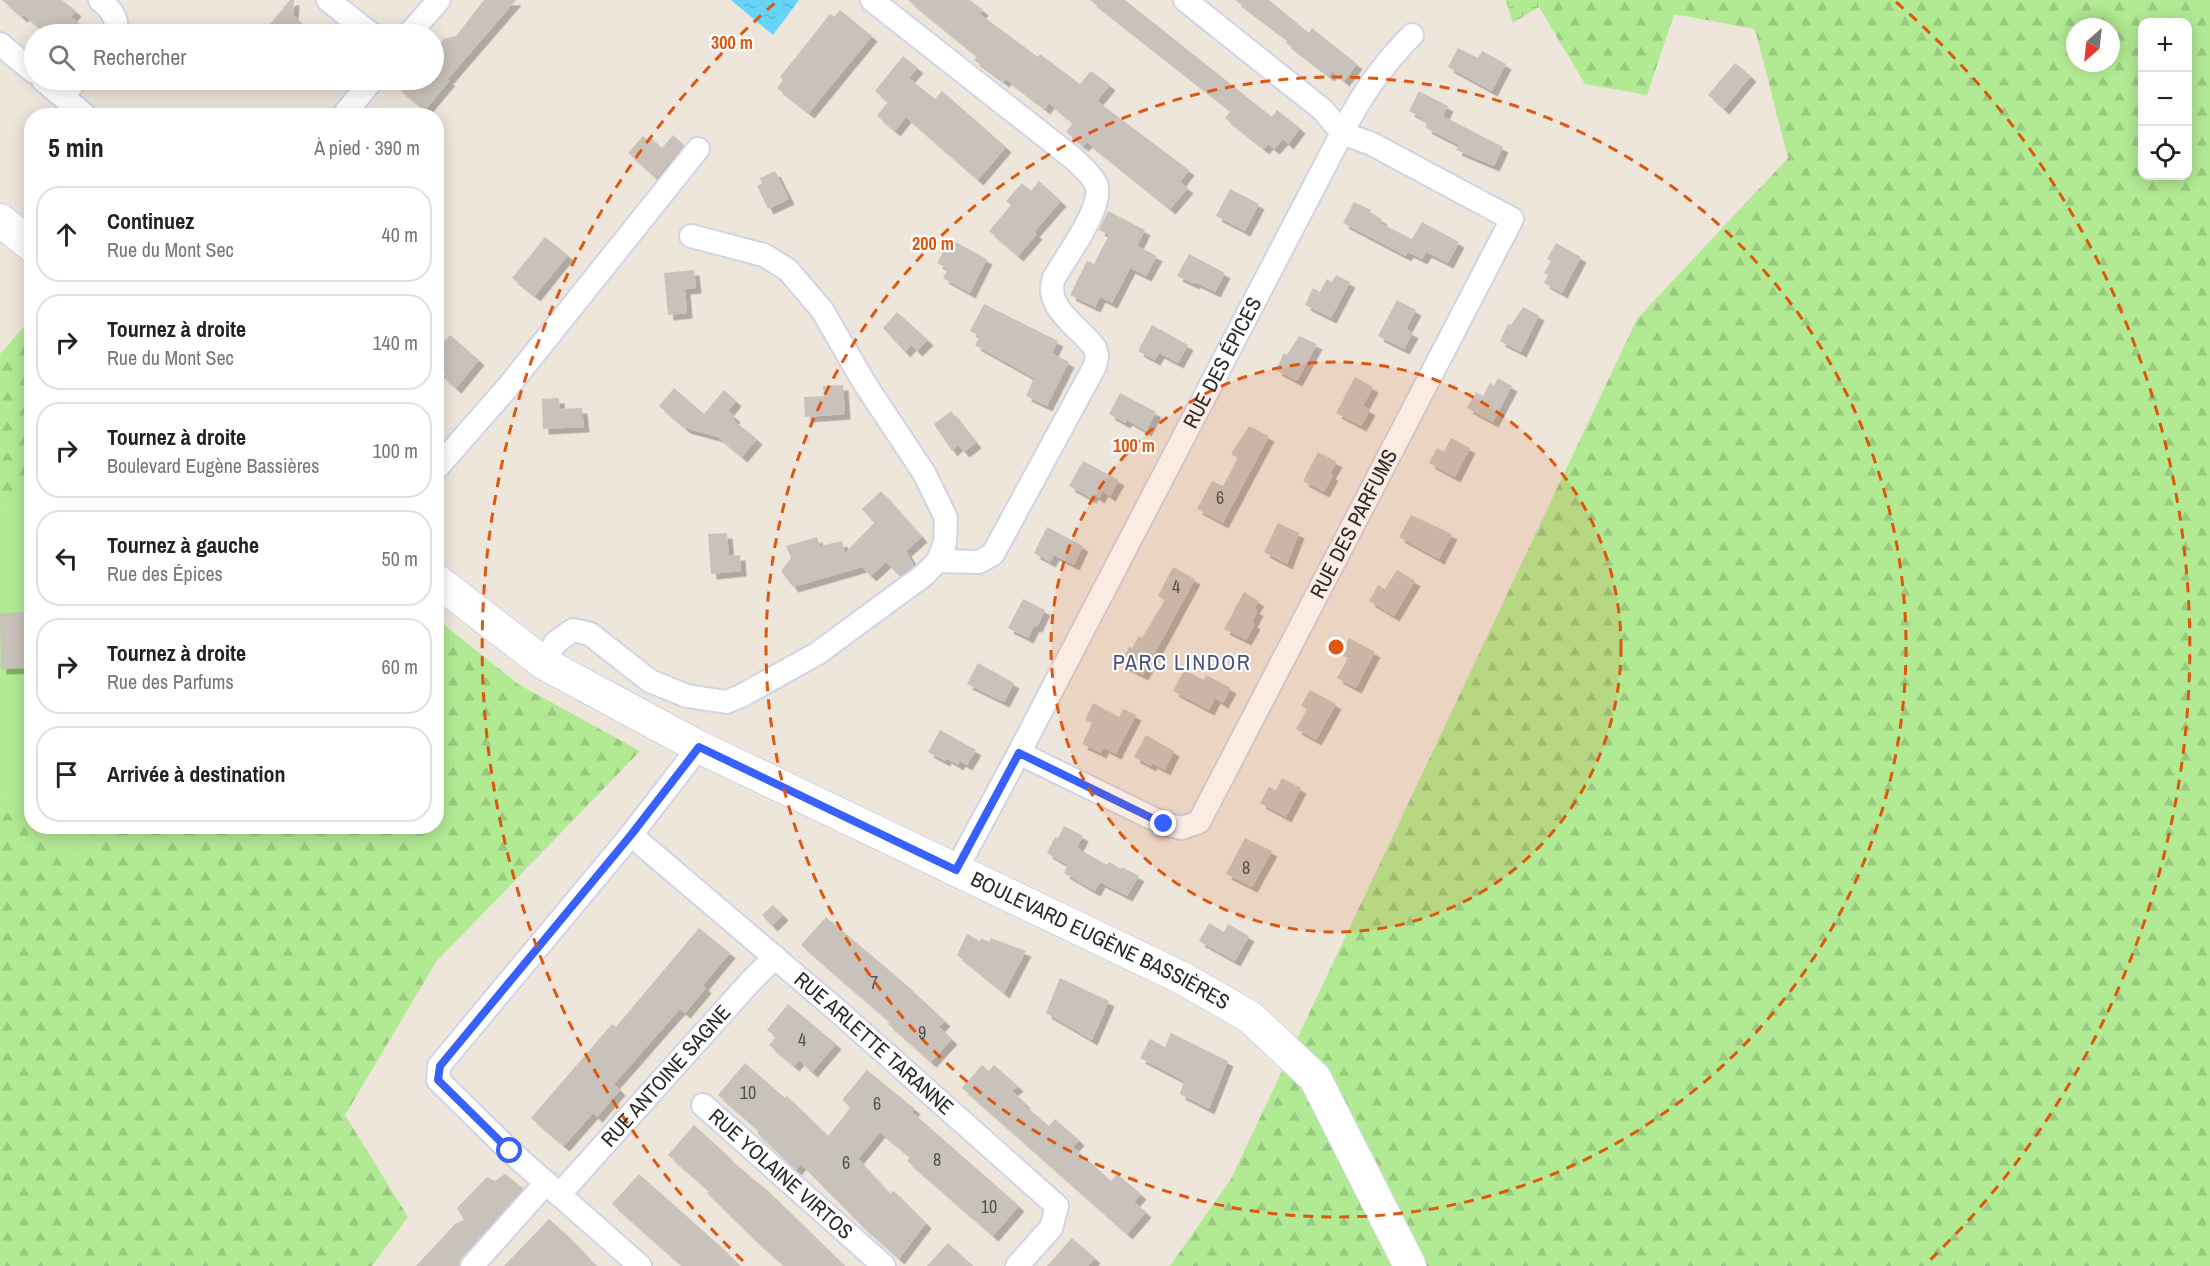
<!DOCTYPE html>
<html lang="fr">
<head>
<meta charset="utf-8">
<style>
	body { margin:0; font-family:"Archivo Narrow",sans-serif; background:#f6f6f6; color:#222 }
	.controls { position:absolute; right:18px; top:18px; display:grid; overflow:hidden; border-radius:12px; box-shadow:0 3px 15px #0003 }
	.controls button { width:54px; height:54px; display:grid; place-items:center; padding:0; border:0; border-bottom:2px solid #e0e0e0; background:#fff; color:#222; font:30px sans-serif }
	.compass { position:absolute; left:2066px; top:18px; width:54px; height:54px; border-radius:50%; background:#fff; box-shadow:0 3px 15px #0003; rotate:207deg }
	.stop { position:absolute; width:18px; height:18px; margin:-14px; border:4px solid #3760ff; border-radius:50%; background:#fff }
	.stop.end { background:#3760ff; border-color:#fff; box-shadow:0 2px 6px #0008 }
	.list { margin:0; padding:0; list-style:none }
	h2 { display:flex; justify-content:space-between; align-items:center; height:78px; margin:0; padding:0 24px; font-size:26px }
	h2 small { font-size:20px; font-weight:400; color:#767676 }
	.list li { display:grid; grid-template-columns:39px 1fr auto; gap:18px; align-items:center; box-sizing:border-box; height:96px; margin:0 12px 12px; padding:0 12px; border:2px solid #e0e0e0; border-radius:24px }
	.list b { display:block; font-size:22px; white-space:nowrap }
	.list p { margin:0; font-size:20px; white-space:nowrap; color:#767676 }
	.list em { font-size:20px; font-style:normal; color:#767676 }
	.icon { flex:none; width:33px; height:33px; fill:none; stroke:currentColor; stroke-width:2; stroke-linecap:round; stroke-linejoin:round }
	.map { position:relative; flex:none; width:2210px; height:1266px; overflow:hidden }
	.search { position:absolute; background:#fff; box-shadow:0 3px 15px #0003; left:24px; top:24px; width:420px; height:66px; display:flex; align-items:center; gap:15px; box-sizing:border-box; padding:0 21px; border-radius:33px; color:#767676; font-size:22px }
	.panel { position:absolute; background:#fff; box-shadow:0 3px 15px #0003; left:24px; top:108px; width:420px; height:726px; border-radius:24px }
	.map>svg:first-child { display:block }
</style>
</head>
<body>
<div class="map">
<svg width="2210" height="1266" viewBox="0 0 2210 1266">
	<defs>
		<pattern id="forest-firs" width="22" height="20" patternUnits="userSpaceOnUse" patternTransform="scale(1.5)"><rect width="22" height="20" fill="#b2e993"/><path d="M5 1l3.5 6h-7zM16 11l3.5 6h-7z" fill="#99c87f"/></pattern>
		<pattern id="wetland-marsh" width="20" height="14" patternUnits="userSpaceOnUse" patternTransform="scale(1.5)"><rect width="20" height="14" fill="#b2e993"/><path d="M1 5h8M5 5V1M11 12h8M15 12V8" fill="none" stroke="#99c87f"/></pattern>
		<pattern id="water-ripples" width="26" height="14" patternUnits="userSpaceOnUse" patternTransform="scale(1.5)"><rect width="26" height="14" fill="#65d4f8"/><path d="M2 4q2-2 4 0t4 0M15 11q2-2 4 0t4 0" fill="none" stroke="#58b6d5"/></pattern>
		<filter id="shadow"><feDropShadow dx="5.5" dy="5.5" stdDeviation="0" flood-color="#0004"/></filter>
	</defs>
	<rect width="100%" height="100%" fill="#eee5db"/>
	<!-- grass -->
	<path fill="#b2e993" d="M18,491l13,4v328l-31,-30v-280z
		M35,827h64l-30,33z"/>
	<!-- forest -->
	<path fill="url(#forest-firs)" fill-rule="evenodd" d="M1540,0h670v1266h-1040l61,-87 406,-860 151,-161 -33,-129 -81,-15 -27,81 -62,-11 -46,-77zM2142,22h46v154h-46zM2075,27h36v36h-36z
		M31,319v176l-13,-4 -18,22v-159z
		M437,619l81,65 122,67 -204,211 -91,153 63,102 -36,49h-372v-473l31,30 1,3 3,1 34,32 30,-32 337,-1z"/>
	<!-- wetland -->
	<path fill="url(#wetland-marsh)" d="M1506,0h34l-1,7 -26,16z"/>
	<!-- water -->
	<path fill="url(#water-ripples)" d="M731,0h68l-26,35z"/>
	<!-- building -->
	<path fill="#c9c2bb" filter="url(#shadow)" d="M2,0h60l14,11 -5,6 21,17h-45l-23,-19 -2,2z
		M290,0h4l-1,15 11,10 -8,9h-13l-13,-10z
		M484,0h32l-69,80h3l-25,30 -28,-23 26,-7h11v-29l10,-12 12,-3z
		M908,0h62l13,10 -3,4 58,43 2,-3 40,30 11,-13 19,14 -13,16 92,69 -9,12 8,6 -18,21 -83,-67 -4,4 -17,-14 7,-9 -24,-20 -4,6 -39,-30 -2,3 -30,-22 3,-4z
		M1090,0h35l147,117 5,-7 23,18 -12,16 -5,-5 -9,10 -6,-5 -4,5 -39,-31 6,-7z
		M1235,0h34l40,33 3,-5 45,36 -13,17 -12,-10 -3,5 -43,-33 2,-3z
		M840,10l32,26 -63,77 -32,-25 6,-8 -3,-3 50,-63 4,3z
		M1458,48l20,10 4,-7 24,13 -14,27 -44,-24z
		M903,56l15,12 -9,10 26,21 7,-8 64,56 -28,33 -72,-63 -11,14 -18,-15 11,-14 -13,-11z
		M1735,63l16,13 -27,33 -16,-14z
		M1419,91l29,15 -5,10 60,31 -9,19 -38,-16 3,-5 -33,-17 2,-4 -8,-4 2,-2 -13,-7z
		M673,135l11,10 -28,33 -28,-25 15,-17 4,3 3,-2 12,11z
		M775,171l14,28 -21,10 -11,-23 5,-2 -2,-6z
		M1039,181l22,20 -27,31 3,2 -19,22 -29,-25 22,-26 -5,-4 16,-18 9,8z
		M1230,189l29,15 -14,27 -29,-15z
		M1354,202l17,8 -1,3 12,6 -2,4 32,16 10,-17 37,20 -11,21 -22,-11 -4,7 -14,-7 -2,4 -63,-33z
		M1108,211l37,19 -8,16 20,10 -11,20 -16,-8 -18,35 -12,-6 -5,10 -25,-12 17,-34 7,3 15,-29 -10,-5z
		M545,237l23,18 -33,41 -23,-18z
		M950,239l37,20 -17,34 -27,-15 5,-9 -11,-6z
		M1556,243l25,14 -19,36 -18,-10 4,-8 -4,-2 7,-12 -4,-2z
		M1189,254l36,19 -10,19 -20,-10 -1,2 -17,-8z
		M694,270l2,18 -11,1 2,24 -19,2 -4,-42z
		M1336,275l14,7 -19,36 -26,-13 8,-17 7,4 7,-13 5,3z
		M1397,300l19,10 -10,19 7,4 -9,16 -26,-13z
		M984,304l74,37 -6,12 17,9 -22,44 -21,-10 8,-18 -59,-33 5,-9 -10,-5z
		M1523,307l16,8 -18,37 -21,-11 8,-17 3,1z
		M897,312l31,28 -11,11 -6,-6 -6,7 -22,-24z
		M1152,325l36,20 -10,18 -19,-10 -4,7 -17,-9z
		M450,335l29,25 -23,28 -13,-11 3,-3 -10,-8v-15z
		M1299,336l18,8 -20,37 -21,-11 8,-17 3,2z
		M1355,377l18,10 -10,19 7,4 -9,16 -25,-13z
		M1498,378l14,8 -19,36 -26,-14 9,-16 7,4 7,-13 4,3z
		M843,385l2,29 -40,3 -1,-20 20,-1 -1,-10z
		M674,388l30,26 20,-24 12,11 -8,10 7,6 -2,3 24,19 -15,18 -24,-20 -33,-9 -26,-22z
		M1120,393l36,19 -10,19 -19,-11 -2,3 -16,-9z
		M559,398l1,11 22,-1 2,19 -41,2 -1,-30z
		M951,411l25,32 -12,9 -6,-7 -6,6 -18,-27z
		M1249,426l20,10 -46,87 -26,-14 15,-28 11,5 15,-28 -7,-4z
		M1451,438l19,10 -15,29 -26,-14 8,-15 7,4z
		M1318,452l19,10 -7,12 3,1 -9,17 -21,-11z
		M1083,461l36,19 -9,16 -7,-5 -4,7 -6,-4 -2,4 -22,-12z
		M881,491l41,46 -16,14 8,15 -14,10 -14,-14 -15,14 -9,-9 -69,20 -12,-16 10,-13 -5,-12 31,-9 3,9 22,-5 3,12 29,-30 -12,-14z
		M1411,515l41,19 -13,25 -40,-22z
		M1278,523l21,10 -12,31 -23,-12z
		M1047,527l36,19 -9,19 -20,-10 -4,7 -16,-9z
		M727,533l2,23 11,-1 1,16 -30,3 -3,-40z
		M1173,567l22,12 -52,96 -22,-11 8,-17 3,1 7,-12 3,2 23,-38 -7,-4z
		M1397,570l18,11 -21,35 -25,-15 9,-16 7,4z
		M1244,592l15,9 -5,7 4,3 -6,11 3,2 -9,16 -22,-11z
		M1023,599l22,11 -8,17 -3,-1 -6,12 -20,-10z
		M32,612v56l-31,1 -1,-56z
		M1349,638l26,14 -19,36 -19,-10 11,-20 -7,-3z
		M978,663l36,20 -10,19 -37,-18z
		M1184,670l20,10 2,-5 25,13 -8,15 -8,-5 -6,12 -36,-19z
		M1310,690l26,14 -20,36 -20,-11 11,-20 -6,-3z
		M1093,703l26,14 -18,36 -19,-9 10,-21 -7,-3z
		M1123,709l13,6 -20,39 -12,-6z
		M940,730l36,20 -9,15 -7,-4 -2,4 -12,-7 -1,3 -17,-9z
		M1146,735l28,16 -9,19 -13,-7 -1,3 -17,-9z
		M1282,778l19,10 -15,29 -26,-14 9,-16 7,3z
		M1064,826l19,10 -6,12 30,17 2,-3 12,7 1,-2 17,9 -12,20 -27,-14 -5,9 -31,-18 4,-8 -21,-12 8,-16 3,1z
		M1245,838l27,13 -20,36 -26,-13z
		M773,905l10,10 -11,11 -10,-11z
		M826,917l77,65 42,39 -6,6 13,12 -21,23 -43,-38 2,-2 -89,-77z
		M1209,923l15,9 4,-8 21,12 -14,25 -36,-20z
		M699,928l31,25 -27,32 3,3 -21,25 -5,-4 -66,75 6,6 -23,27 -4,-4 -29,33 -33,-28 81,-94 4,3z
		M967,934l13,7 1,-3 8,4 2,-4 35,13 -22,42 -47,-38z
		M1060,978l49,23 -17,39 -46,-27z
		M788,1004l48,40 -24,28 -13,-12 -5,6 -25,-21 7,-8 -9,-7z
		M1171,1033l57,28 -19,48 -29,-15 4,-13 -44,-23 10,-19 15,8z
		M745,1063l40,35 2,-2 41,40 23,-29 -9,-7 25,-30 48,39 -3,3 107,94 -26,30 -86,-75 3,-4 -30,-25 -22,27 32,35 4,-3 32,32 -27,36 -39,-35 -59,-60 -5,6 -39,-37 2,-2 -41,-36z
		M982,1065l7,6 5,-6 24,21 -6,5 13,12 -1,2 25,21 6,-7 24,21 -6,7 38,34 6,-7 24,20 -7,8 12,10 -19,22 -165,-146z
		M694,1125l33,30 -1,1 42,35 77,75h-61l-31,-28 -46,-45 2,-2 -41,-36z
		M505,1174l18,14 -61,69 -3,9h-43l39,-42 9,-4 -7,-12 30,-31 8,4z
		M639,1174l80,71 21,21h-58l-70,-62z
		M549,1219l22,20 25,27h-92z
		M1072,1238l23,20 -7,8h-41z
		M948,1243l25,23h-46z"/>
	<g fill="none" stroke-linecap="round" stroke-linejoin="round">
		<!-- street casing -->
		<g stroke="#d0d4e4" stroke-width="26">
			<g id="street">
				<path d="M100,0c11,9 20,20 15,34"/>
				<path d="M328,0l43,34"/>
				<path d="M872,0l202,159c8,8 17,15 22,25 9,22 -31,74 -42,94 -11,30 26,49 41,70l2,8 -2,10 -102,188 -14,8 -41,-1"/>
				<path d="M409,34l30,-34"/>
				<path d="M0,44l34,28"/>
				<path d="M43,80l43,36"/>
				<path d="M63,96l13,-16"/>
				<path d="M343,116l29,-36"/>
				<path d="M436,469l71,-81 191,-239"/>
				<path d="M545,664l10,-21 18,-13 17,4 60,47 37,15 39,6 15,-6 77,-43 106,-78 14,-14 7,-18 1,-25 -22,-45 -59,-89 -43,-74 -34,-40 -24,-15 -73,-19"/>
				<path id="s1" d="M1019,753l145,71 18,4 17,-6 313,-603 -140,-75 -30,-11c18,-36 42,-70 70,-98"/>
				<path id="s2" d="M631,835l208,177 218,194 -6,22 -34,38"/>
				<path id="s3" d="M956,870l63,-117 323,-620 -19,-23 -138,-110"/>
				<path id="s4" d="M703,1105l181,161"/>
				<path id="s5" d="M559,1195l191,-213 25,-25"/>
				<path d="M472,1266l74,-83"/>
				<path d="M640,1266l-130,-115 -72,-71 1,-14 192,-231 68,-88"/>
			</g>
		</g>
		<!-- secondary casing -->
		<g stroke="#d0d4e4" stroke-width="34">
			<g id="secondary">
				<path d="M0,220l32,26"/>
				<path id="s6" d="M436,580l109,84 154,83 483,231 68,39 65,61 95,188"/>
			</g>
		</g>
		<!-- street -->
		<use href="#street" stroke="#fff" stroke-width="22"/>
		<!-- secondary -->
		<use href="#secondary" stroke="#fff" stroke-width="32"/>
	</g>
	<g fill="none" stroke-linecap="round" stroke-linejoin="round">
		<!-- route -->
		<path stroke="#3760ff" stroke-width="8" d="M510,1151l-72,-71 2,-14 191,-231 68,-88 257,123 63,-117 145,71"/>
	</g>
	<!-- distance rings -->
	<circle cx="1336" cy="647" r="285" fill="#de570e" fill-opacity=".12"/>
	<g fill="none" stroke="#de570e" stroke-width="3" stroke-dasharray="10 8">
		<circle cx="1336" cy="647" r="285"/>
		<circle cx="1336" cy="647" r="570"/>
		<path d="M743 1261A854 854 0 0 1 776 2M1896 2A854 854 0 0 1 1929 1261"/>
	</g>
	<g text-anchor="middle" stroke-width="4.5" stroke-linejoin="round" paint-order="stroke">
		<!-- number labels -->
		<g font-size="18" fill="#52504e">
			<text x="1220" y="504">6</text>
			<text x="1176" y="593">4</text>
			<text x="1246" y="874">8</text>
			<text x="874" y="989">7</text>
			<text x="922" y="1039">9</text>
			<text x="802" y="1046">4</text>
			<text x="748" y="1099">10</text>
			<text x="877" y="1110">6</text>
			<text x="937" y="1166">8</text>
			<text x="846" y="1169">6</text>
			<text x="989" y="1213">10</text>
		</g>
		<!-- street labels -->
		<g font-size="21" fill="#2a2a2a" stroke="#fff">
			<text dy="7" stroke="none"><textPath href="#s3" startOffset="573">RUE DES ÉPICES</textPath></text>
			<text dy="7" stroke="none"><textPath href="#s1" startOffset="534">RUE DES PARFUMS</textPath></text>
			<text dy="7" stroke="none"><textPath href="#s6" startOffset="758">BOULEVARD EUGÈNE BASSIÈRES</textPath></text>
			<text dy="7" stroke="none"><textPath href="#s2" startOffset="320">RUE ARLETTE TARANNE</textPath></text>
			<text dy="7" stroke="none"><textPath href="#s5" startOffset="160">RUE ANTOINE SAGNE</textPath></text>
			<text dy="7" stroke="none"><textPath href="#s4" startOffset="104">RUE YOLAINE VIRTOS</textPath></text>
		</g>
		<!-- neighbourhood labels -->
		<g font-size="22" letter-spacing="1.5" fill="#47527f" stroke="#fff">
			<text x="1182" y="670">PARC LINDOR</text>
		</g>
	</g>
	<circle cx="1336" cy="647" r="9" fill="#de570e" stroke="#fff" stroke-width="3"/>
	<g font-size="18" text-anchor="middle" font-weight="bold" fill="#de570e" stroke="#fff" stroke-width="4.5" stroke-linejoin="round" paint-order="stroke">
		<text x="732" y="49">300 m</text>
		<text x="933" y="250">200 m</text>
		<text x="1134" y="452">100 m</text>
	</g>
</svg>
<div class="controls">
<button>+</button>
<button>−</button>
<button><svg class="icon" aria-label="locate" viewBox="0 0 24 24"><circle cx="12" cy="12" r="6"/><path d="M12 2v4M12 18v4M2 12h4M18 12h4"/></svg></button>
</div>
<svg class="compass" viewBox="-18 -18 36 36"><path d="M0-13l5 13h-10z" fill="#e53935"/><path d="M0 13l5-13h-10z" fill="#767676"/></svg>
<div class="stop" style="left:510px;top:1151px"></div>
<div class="stop end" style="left:1164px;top:824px"></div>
<div class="search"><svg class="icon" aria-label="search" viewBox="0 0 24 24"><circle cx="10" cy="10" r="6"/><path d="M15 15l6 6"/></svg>Rechercher</div>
<section class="panel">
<h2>5 min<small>À pied · 390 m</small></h2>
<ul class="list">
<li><svg class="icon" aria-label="ahead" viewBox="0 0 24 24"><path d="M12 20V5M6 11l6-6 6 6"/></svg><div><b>Continuez</b><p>Rue du Mont Sec</p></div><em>40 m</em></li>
<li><svg class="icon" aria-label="right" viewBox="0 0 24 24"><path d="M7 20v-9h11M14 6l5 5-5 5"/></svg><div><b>Tournez à droite</b><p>Rue du Mont Sec</p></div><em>140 m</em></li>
<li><svg class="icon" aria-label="right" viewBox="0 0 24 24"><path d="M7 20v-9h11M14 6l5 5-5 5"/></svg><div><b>Tournez à droite</b><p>Boulevard Eugène Bassières</p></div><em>100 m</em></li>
<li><svg class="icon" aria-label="left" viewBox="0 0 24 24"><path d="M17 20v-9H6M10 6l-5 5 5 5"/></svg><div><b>Tournez à gauche</b><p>Rue des Épices</p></div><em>50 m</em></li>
<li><svg class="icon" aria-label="right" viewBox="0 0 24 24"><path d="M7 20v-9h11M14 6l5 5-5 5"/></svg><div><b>Tournez à droite</b><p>Rue des Parfums</p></div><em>60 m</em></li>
<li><svg class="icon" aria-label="arrive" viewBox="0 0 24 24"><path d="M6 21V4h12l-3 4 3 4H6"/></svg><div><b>Arrivée à destination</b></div></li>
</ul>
</section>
</div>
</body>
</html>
